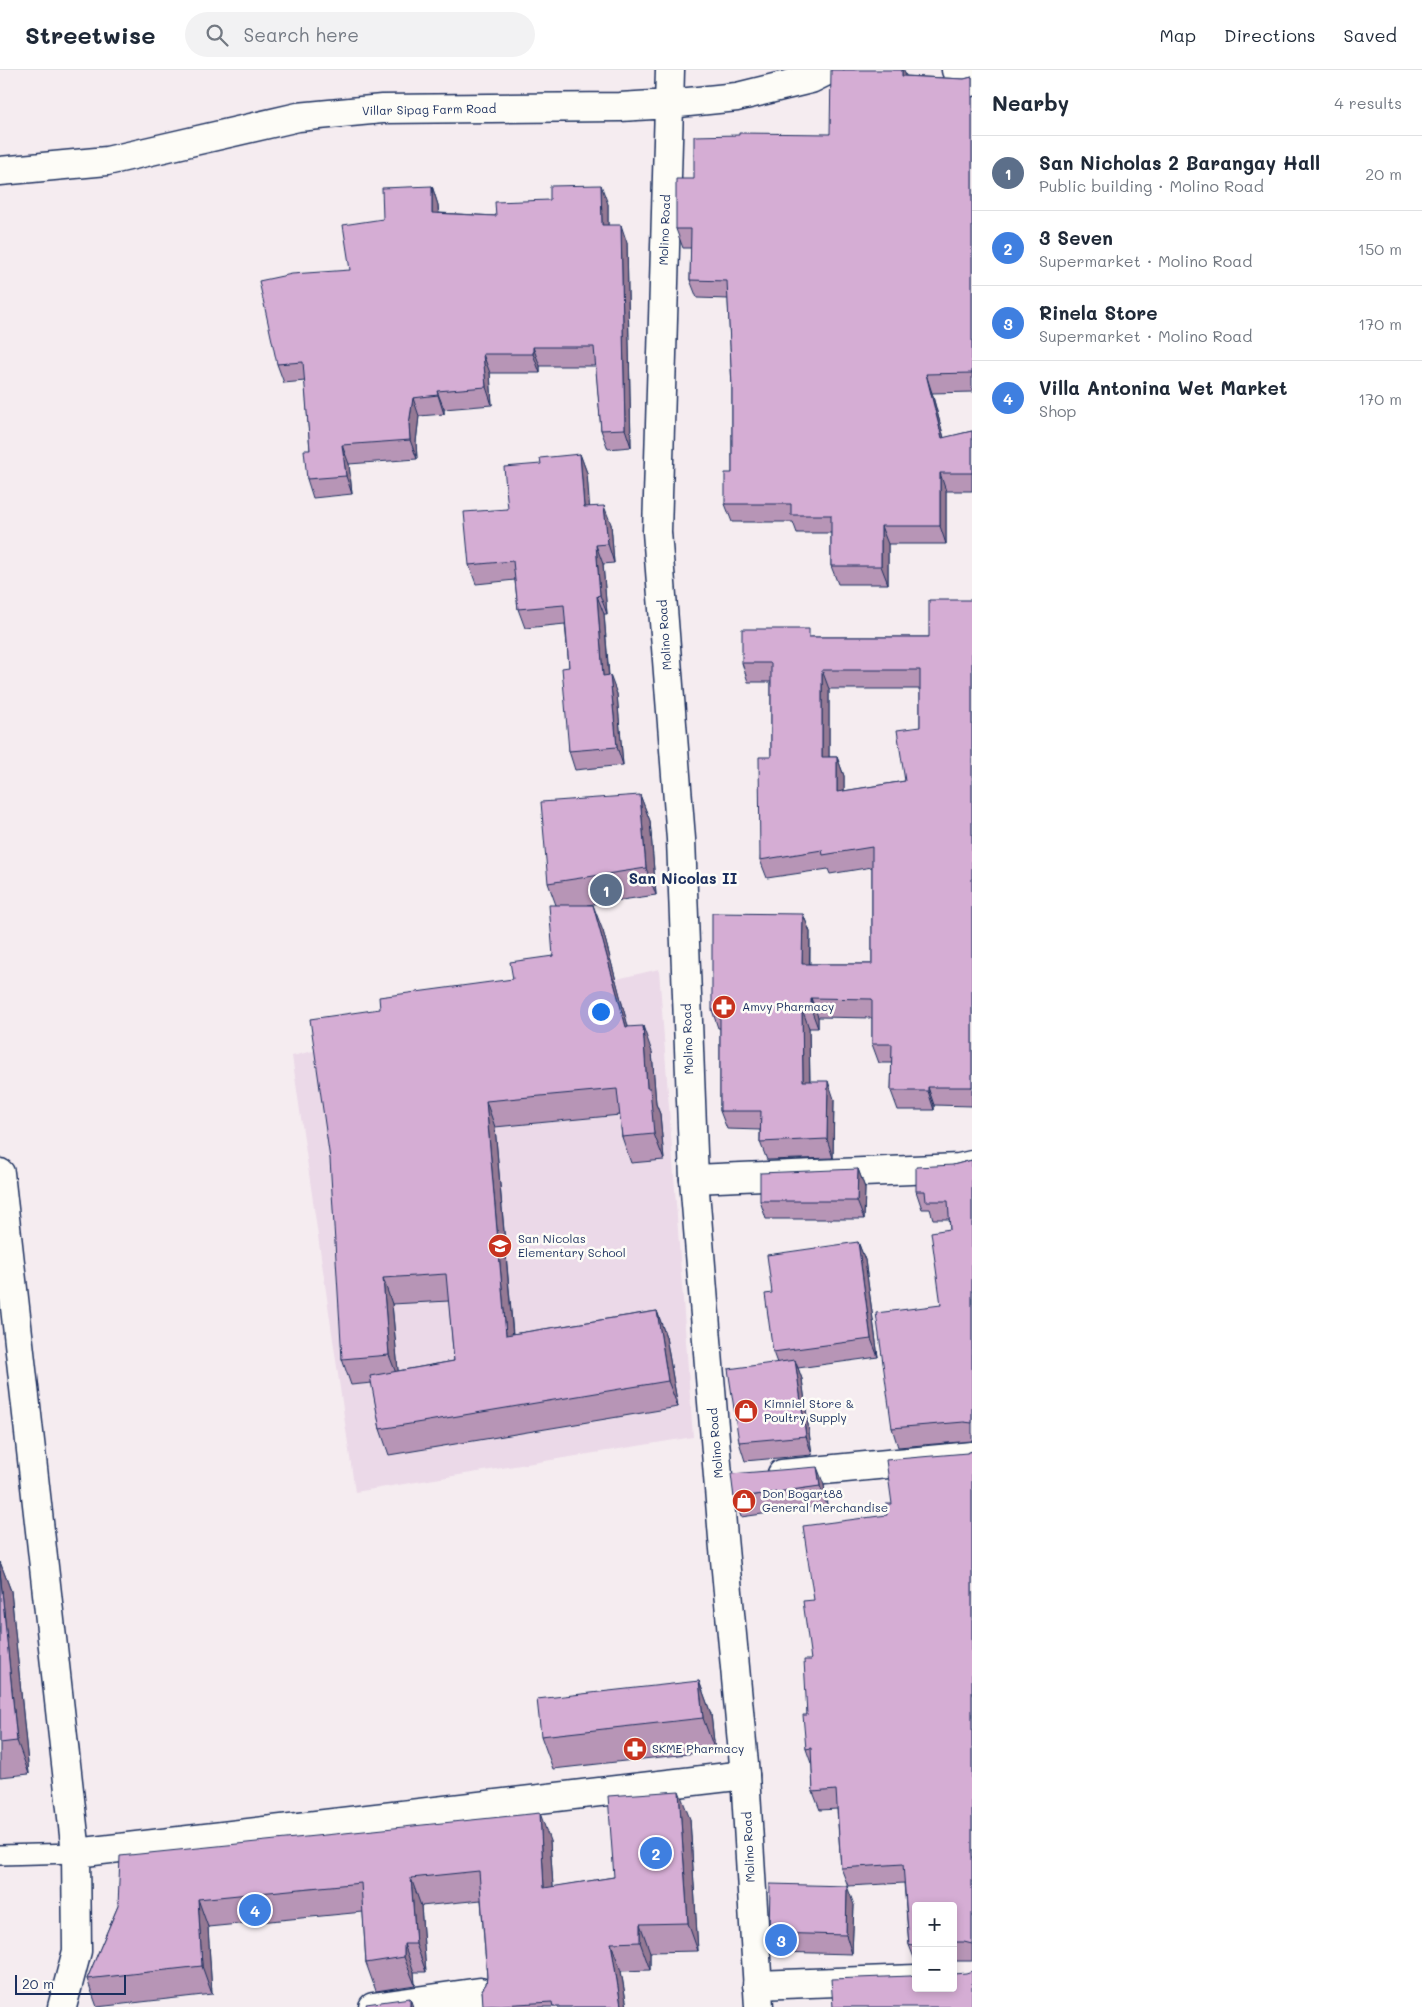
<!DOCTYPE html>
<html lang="en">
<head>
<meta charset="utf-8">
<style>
	body { margin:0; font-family:Mali,sans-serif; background:#f2f2f3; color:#1f2937 }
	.controls { position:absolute; right:15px; bottom:15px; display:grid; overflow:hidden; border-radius:5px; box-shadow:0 2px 8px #0003 }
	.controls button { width:45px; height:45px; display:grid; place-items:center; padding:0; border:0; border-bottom:1px solid #e0e1e3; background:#fff; color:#1f2937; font:25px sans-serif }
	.scale { position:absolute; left:15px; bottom:12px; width:111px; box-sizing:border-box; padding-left:5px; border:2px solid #1b2f5e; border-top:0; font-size:14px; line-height:18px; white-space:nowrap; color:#1b2f5e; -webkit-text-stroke:4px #fdfcf7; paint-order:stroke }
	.you { position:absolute; left:600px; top:941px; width:18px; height:18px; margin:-12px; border:4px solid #fff; border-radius:50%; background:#1a73e8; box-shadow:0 0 0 8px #1a73e833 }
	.badge { display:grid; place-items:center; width:32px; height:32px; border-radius:50%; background:#111827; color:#fff; font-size:16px; font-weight:700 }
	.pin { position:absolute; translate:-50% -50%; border:2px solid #fff; box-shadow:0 1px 5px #0006 }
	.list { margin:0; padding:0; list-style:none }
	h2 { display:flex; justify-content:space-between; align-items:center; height:65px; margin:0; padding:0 20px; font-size:21px }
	h2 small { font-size:16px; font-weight:400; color:#747a83 }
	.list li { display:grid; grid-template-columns:32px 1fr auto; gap:15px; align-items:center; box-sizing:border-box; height:75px; padding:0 20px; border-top:1px solid #e0e1e3 }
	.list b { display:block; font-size:19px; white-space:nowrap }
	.list p { margin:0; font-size:16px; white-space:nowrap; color:#747a83 }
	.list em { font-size:16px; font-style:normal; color:#747a83 }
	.icon { flex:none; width:28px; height:28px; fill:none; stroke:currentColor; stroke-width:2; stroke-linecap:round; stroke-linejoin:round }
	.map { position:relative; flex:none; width:972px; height:1937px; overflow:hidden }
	header { display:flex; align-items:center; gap:30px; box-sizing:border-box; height:70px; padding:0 25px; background:#fff; border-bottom:1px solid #e0e1e3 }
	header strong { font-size:24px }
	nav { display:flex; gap:28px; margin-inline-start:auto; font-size:18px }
	.search { width:350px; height:45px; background:#f2f2f3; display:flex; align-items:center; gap:12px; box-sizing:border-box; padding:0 18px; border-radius:28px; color:#747a83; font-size:19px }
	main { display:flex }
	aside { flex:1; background:#fff }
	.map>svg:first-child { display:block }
</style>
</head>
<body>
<header>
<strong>Streetwise</strong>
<div class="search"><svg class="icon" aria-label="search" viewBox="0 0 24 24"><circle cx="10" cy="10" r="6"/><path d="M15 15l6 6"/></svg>Search here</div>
<nav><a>Map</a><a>Directions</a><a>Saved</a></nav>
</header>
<main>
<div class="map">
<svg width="972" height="1937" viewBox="0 0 972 1937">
	<rect width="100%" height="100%" fill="#f5ecf0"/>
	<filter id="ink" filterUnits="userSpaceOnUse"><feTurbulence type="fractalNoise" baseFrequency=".02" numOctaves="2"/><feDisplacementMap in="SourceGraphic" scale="10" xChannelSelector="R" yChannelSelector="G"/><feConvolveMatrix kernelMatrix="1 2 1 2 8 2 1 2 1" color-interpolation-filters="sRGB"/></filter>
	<g filter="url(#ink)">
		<!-- built -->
		<path fill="#ebd9e8" d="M659,899l34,468 -338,55 -63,-436z"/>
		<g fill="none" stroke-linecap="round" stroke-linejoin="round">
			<!-- service casing -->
			<g stroke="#1b2f5e" stroke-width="22">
				<path id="service" d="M0,1785l76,-2"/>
			</g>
			<!-- minor casing -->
			<g stroke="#1b2f5e" stroke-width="31">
				<path id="minor" d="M956,0l16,12
					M0,1103l76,680 1,98 -15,56
					M694,1109l265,-11 13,-3
					M782,1404l190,-18
					M76,1783l669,-78
					M757,1915l159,-6
					M373,1937l107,-15 2,15"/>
			</g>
			<!-- secondary casing -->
			<g stroke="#1b2f5e" stroke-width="31">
				<path id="secondary" d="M670,0l-13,462 24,307 13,340 29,359 22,237 14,232
					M0,101l107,-10 191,-44 84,-8 238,-2 49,-3 68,-7 74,-18 18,-9"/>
			</g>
			<!-- service -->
			<use href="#service" stroke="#fdfcf7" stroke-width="19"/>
			<!-- minor -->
			<use href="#minor" stroke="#fdfcf7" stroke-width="28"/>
			<!-- secondary -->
			<use href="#secondary" stroke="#fdfcf7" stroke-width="28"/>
		</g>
		<!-- wall -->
		<path fill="#b795b6" stroke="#1b2f5e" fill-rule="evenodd" d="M906,6l58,3 8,-2v315l-40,1 12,45 28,-7v60h-26v53h-58v40h-50l-7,-18v-33h-34l-4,-11h-61l-7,-18 7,-31v-86l-4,-88 -31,-1 -7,-18 1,-32h-8l-7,-19 18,-50 136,-45z
			M432,116l6,19 1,8 57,3 112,-12v21l19,18 4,204 -23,2 -7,-19 -5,-64h-56v7h-50l2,32 -48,4v5l-25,2 -3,26 1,17 -68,5 3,30 -39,4 -6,-19 3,-29 -5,-69 -21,2 -7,-19 73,-94 33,-51z
			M580,384l7,19 2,34 22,17 3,39 -11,1 4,50h-3l5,61 8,19 6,71 -48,5 -6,-19v-84l-4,-43 -40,4 -7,-19 -3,-29 -39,4 -7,-19 72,-101z
			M972,530v506l-38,-1v5h-36l-7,-19 1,-28h-13l-7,-19v-26l-54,-1v11h-9l1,53 24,18 -1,59 -66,2 -7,-18v-12l-33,-1 -7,-18v-83h-2l-6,-18 91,-96 7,18v32h62v-97l-42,7 -2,-5 -61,9 -7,-18 11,-103v-75h-23l-6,-19 69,-26h118zM829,619h91v38l-15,54 -61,10v-15l-7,-19h-8z
			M640,725l10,26 6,74 -69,10 16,26 25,96 24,25 4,52 4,10 4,46 -33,3 -9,-26 -2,-22 -125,12 18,207 144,-23 9,26 12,70 -289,48 -9,-26 -8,-46 -21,2 -9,-26 38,-350 133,-30 40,-23 3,-51 -8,-22zM449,1231l5,60 -56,10 -6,-67z
			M972,1090v281l-74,6 -6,-19 49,-123 9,-76 -1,-10h-16l-3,-10h-8l-6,-18 37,-26z
			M858,1099l7,19 -1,31h-98l-6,-18z
			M858,1172l7,18 13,97 -80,11 4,11 10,76 -67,6 -6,-19 38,-79 -4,-11 -1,-59z
			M972,1381v510h-19v-55h-37v57l-7,-18 -5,-62 -56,3 -7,-18 -4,-59 -17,1 -7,-18 -1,-26 -6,-17 1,-34 4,-55 3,-60 73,-85 5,-11 75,-51z
			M824,1415l3,20 -86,12 -7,-19z
			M0,1492l11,29 18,183 -29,3z
			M699,1611l12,33 4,37 -162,18 -12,-33z
			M690,1749l8,132 -48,1v18l-29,1 6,36h-143l-2,-17 4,-6 1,-7 -6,-77 -60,6 5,66h-12l1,13 -39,6 -10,-28 -3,-51 -155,15 4,67 -115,13 -10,-28 31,-73 432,-65 3,46 61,-10z
			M854,1835l-2,49 -76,-2 -7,-19z"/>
		<!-- shaded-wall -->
		<path fill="#957994" stroke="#1b2f5e" d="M902,0h2l5,14 -7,-8z
			M601,115l7,19v40l-6,-19z
			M432,116l6,19 1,27 -7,-19z
			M621,155l6,18 4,204 -6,-18z
			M533,277l7,19v7l-7,-19z
			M483,284l7,19 2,32 -6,-18z
			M926,304l6,19 17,64 -7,-19z
			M437,321l7,18v5l-6,-19z
			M413,328l6,18 -3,26 1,17 -7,-19 -1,-16z
			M342,375l7,19 3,30 -6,-18z
			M580,384l7,19 4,53 -7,-19z
			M940,403l6,18v53l-6,-18z
			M604,436l7,18 3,39 -6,-19z
			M881,456l7,18v40l-7,-18z
			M596,475l7,19 4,50 -7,-19z
			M597,526l7,18 6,80 -7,-18z
			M822,600l7,19v87l-7,-19z
			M610,605l7,19 6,71 -6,-18z
			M837,687l7,19v34l-7,-18z
			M640,725l10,26 6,74 -10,-27z
			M593,835l10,26 32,122 -9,-26z
			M803,844l7,18 -1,51 -7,-19z
			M811,928l7,19v11l-7,-19z
			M802,939l7,19 1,71 -7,-18z
			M643,956l9,26 4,52 4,10 4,46 -10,-26 -7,-46z
			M828,1011l6,18 -1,59 -6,-19z
			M928,1017l6,18v5l-6,-19z
			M486,1031l9,26 20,234 -9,-26z
			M858,1099l7,19 -1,31 -7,-18z
			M858,1172l7,18 13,97 -7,-18z
			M383,1208l9,26 7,77 -10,-26z
			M657,1241l9,26 12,70 -10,-26z
			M795,1290l7,19 10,76 -6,-19z
			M817,1397l7,18 3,20 -7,-19z
			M0,1492l11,29 18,183 -12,-33 -17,-170z
			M699,1611l12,33 4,37 -12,-33z
			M679,1721l11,28 8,132 -10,-28z
			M540,1743l10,28 5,75 -11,-28z
			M411,1808l10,28 5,66 -10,-28z
			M847,1816l7,19 -2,49 -6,-19z
			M198,1829l10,28 4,67 -10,-28z
			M640,1854l10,28v18l-10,-28z
			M611,1873l10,28 6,36h-5l-1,-1z
			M404,1874l10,28 1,13 -11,-28z
			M410,1928l3,9h-3z"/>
		<!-- building -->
		<path fill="#d5add4" stroke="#1b2f5e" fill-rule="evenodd" d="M831,0h71v6l62,3 8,-2v296l-46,1 16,64 30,-7v42h-32v53h-59v40h-50v-51h-40v-11h-66v-31h7v-86l-5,-106 -37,-1 1,-51h-15v-50h18v-43l45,-1v-2l91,1z
			M601,115l1,40h19l4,204 -24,1 -7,-83h-61v7h-50l3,33 -49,4 1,4 -25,3 -4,26 1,16 -68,5 4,31 -39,3 -3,-29h6l-7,-88 -26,2 -18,-83 33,-7 58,-4 -7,-45 40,-6 -1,-31 50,-2v27l64,3 -1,-14 55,-2v-14z
			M580,384l4,53 20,-1 4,38 -12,1 4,50 -3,1 6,80 7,-1 7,72 -48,4 -7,-83 7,-1 -5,-62 -46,4 -5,-48 -44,4 -5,-53 44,-3 -4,-42 37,-3 -1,-6z
			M929,530h43v487h-44v4h-37l1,-47h-20v-45l-61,-1v11h-9l1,72h25l-1,58 -67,3 1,-31h-41v-101h-8v-97l91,1 -1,50h70v-117l-49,8 -1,-5 -62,10 -1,-103h12v-94h-29v-34h67v8h120zM822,600h98v57l-23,3 8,51 -68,11v-35h-15z
			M640,725l6,73 -98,15 -7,-81z
			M549,835h44l33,122 17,-1 4,62h3l4,46 -32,3 -5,-48 -131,12 20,234 151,-24 11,70 -288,48 -10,-53 84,-15 -8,-87 -63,4 6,77 -47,4 -12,-200 -20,-140 70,-10 -1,-12 134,-18 -3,-17 43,-6z
			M972,1090v263l-8,-1 -72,6 -16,-115 65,-8 -10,-73 19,-3 -2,-28h-22l-1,-10h-9v-24l37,-2z
			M858,1099l-1,32h-97v-28z
			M858,1172l13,97 -98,13 -8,-58 7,-1 -5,-38z
			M795,1290l11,76 -67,6 -11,-73z
			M972,1381v493l-8,-2h-11v-36h-37v41l-7,-2 -6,-81 -62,4 -5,-78 -23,2 -2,-44 -5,1 -3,-34h4l-3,-55h7l-8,-59 11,-1 -11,-74 84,-11 -1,-11h6l-6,-44 81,-7z
			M817,1397l3,19 -86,12 -3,-24z
			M0,1501l17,170 -17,2z
			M699,1611l4,37 -162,18 -4,-37z
			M679,1721l9,132 -48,1v18l-29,1 10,63 -4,1h-64l-1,-5 -69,4 -1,-16 4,-6 1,-7 -8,-106 -68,7 5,66h-12v13l-38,6 -5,-80 -163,16 4,67 -115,13 31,-73 2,-50 420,-43 4,75 70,-11 -6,-81z
			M770,1814l77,2 -1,49 -77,-2z
			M972,1901v36h-139l-2,-28 79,-3 6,-2v14h37v-14l13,-1z
			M410,1928v9h-43l-1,-3z"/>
	</g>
	<!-- icons -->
	<defs>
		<g id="pharmacy-disc" transform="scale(1.25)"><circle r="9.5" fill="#c8321e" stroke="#fdfcf7"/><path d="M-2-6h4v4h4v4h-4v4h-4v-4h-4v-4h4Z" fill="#fff"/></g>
		<g id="school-disc" transform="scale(1.25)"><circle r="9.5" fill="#c8321e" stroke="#fdfcf7"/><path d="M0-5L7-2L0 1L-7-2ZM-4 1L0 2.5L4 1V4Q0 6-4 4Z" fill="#fff"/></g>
		<g id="shop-disc" transform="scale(1.25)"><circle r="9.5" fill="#c8321e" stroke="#fdfcf7"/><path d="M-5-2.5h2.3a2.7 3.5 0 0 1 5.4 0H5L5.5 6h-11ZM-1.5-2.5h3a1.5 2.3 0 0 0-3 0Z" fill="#fff"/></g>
	</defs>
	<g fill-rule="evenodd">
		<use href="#pharmacy-disc" x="724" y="937"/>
		<use href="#school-disc" x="500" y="1176"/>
		<use href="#shop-disc" x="746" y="1341"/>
		<use href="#shop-disc" x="744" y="1431"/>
		<use href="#pharmacy-disc" x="635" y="1679"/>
	</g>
	<g text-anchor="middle" stroke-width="5" stroke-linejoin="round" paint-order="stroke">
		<!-- street labels -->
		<g font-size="12" fill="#1b2f5e" stroke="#fdfcf7">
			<text transform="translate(429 40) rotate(-1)" y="4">Villar Sipag Farm Road</text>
			<text transform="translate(665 160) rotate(-88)" y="4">Molino Road</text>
			<text transform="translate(665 565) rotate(-94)" y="4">Molino Road</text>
			<text transform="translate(688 969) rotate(-92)" y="4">Molino Road</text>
			<text transform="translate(716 1373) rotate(-95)" y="4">Molino Road</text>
			<text transform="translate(749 1777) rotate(-93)" y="4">Molino Road</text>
		</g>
		<!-- poi labels -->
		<g font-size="12" fill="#1b2f5e" stroke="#fdfcf7" text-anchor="start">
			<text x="742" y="941">Amvy Pharmacy</text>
			<text x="518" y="1173">San Nicolas<tspan x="518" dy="14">Elementary School</tspan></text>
			<text x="764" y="1338">Kimniel Store &amp;<tspan x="764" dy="14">Poultry Supply</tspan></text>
			<text x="762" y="1428">Don Bogart88<tspan x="762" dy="14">General Merchandise</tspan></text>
			<text x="652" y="1683">SKME Pharmacy</text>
		</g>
		<!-- quarter labels -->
		<g font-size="15" font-weight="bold" fill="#1b2f5e" stroke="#fdfcf7">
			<text x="683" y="814">San Nicolas II</text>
		</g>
	</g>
</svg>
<div class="controls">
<button>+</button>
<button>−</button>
</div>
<div class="scale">20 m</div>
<div class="you"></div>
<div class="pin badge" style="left:606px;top:820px;background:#5c6f8a">1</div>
<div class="pin badge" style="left:656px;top:1783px;background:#3f7fe0">2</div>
<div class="pin badge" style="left:781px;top:1870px;background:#3f7fe0">3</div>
<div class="pin badge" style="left:255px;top:1840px;background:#3f7fe0">4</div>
</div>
<aside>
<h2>Nearby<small>4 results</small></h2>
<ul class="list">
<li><span class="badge" style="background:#5c6f8a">1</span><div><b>San Nicholas 2 Barangay Hall</b><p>Public building · Molino Road</p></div><em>20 m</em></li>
<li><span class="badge" style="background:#3f7fe0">2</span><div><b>3 Seven</b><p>Supermarket · Molino Road</p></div><em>150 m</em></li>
<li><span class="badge" style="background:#3f7fe0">3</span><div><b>Rinela Store</b><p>Supermarket · Molino Road</p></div><em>170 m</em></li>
<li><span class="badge" style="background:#3f7fe0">4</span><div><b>Villa Antonina Wet Market</b><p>Shop</p></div><em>170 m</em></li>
</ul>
</aside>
</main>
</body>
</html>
